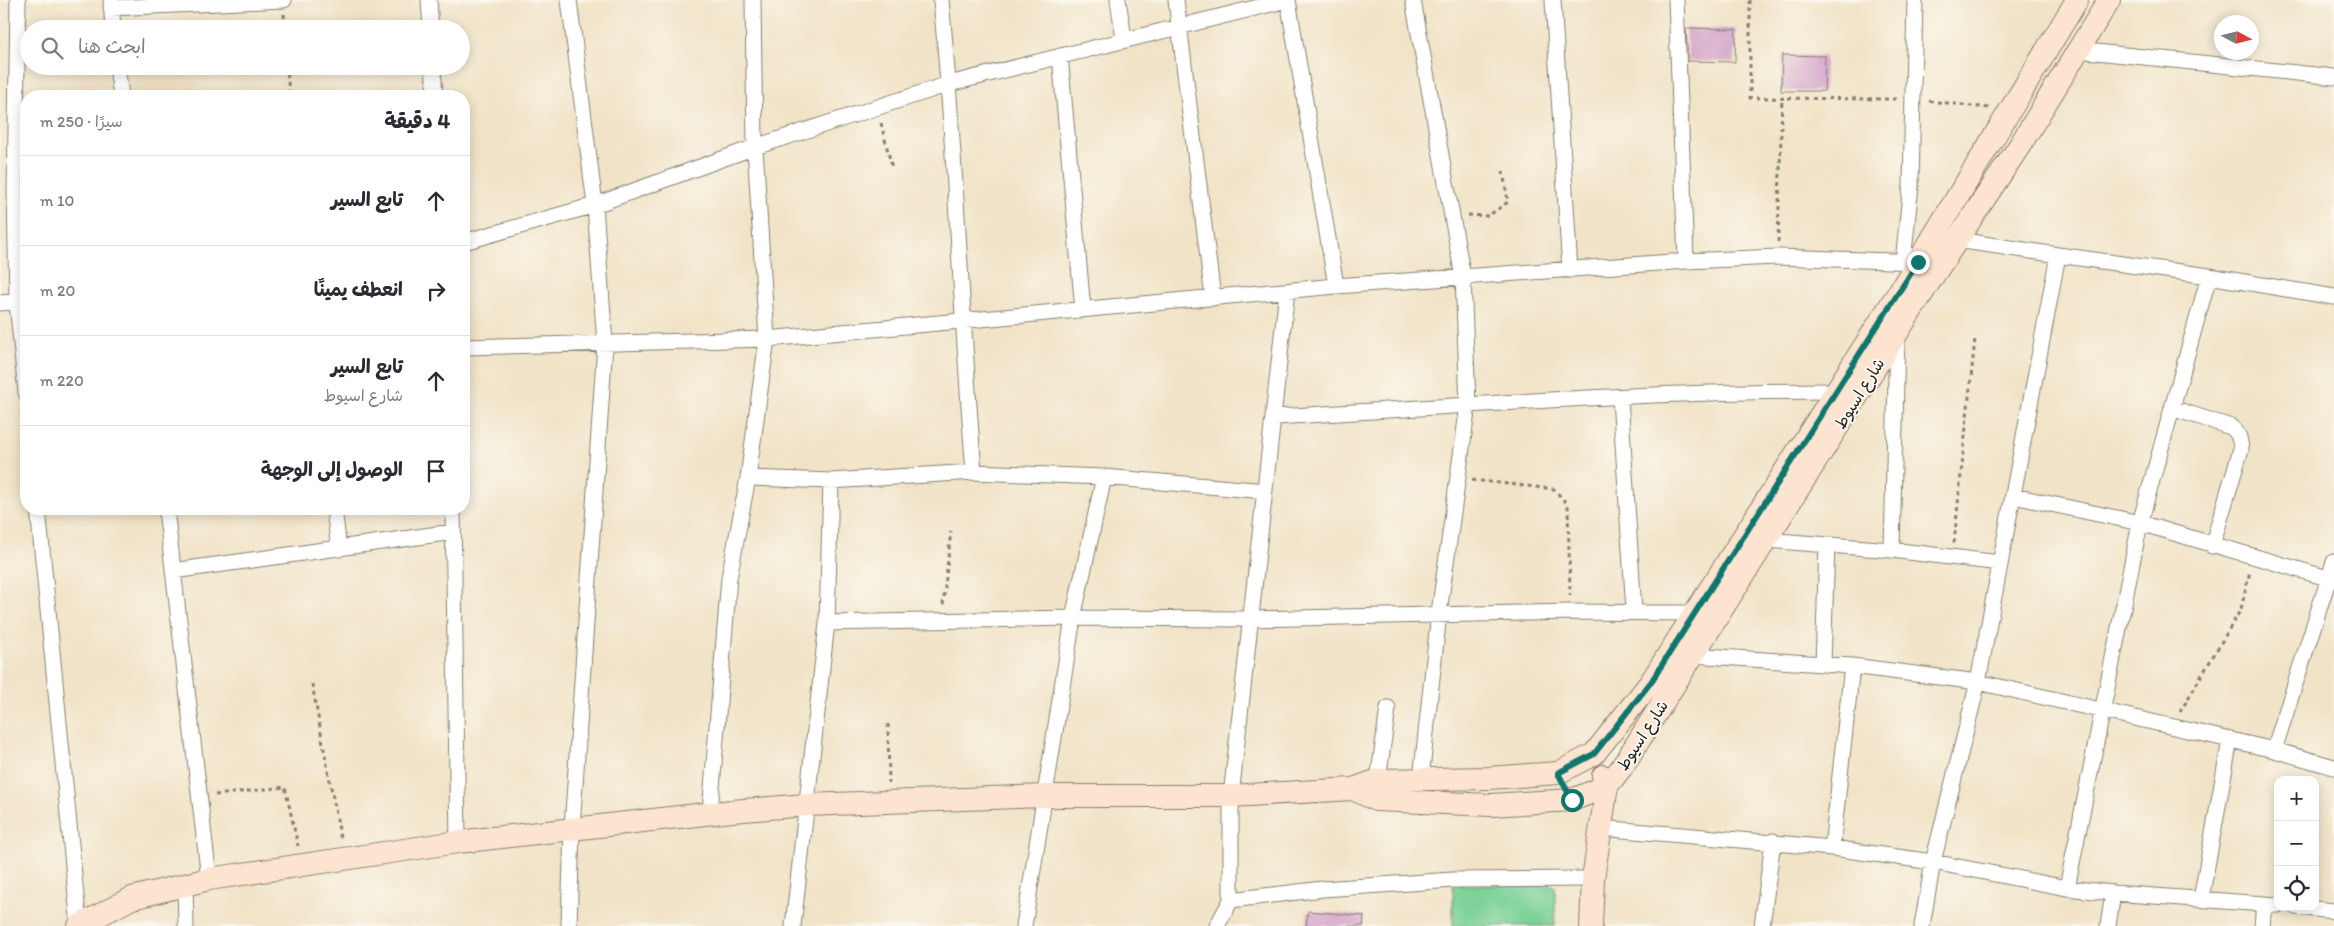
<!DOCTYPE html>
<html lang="ar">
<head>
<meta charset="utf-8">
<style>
	body { margin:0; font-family:Itim,"Playpen Sans Arabic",sans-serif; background:#f2f2f3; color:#2b2b33; direction:rtl }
	.controls { position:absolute; right:15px; bottom:15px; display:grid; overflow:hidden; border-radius:10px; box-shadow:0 2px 12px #0003 }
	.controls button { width:45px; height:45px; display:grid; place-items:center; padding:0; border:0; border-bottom:1px solid #e1e1e2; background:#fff; color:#2b2b33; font:25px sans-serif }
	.compass { position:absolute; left:2214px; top:15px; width:45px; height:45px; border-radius:50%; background:#fff; box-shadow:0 2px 12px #0003; rotate:97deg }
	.stop { position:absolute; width:15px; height:15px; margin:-11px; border:4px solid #0f766e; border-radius:50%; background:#fff }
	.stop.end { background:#0f766e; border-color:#fff; box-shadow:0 1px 5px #0008 }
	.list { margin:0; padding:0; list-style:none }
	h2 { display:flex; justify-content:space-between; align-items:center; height:65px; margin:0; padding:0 20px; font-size:21px }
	h2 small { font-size:16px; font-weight:400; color:#7c7c81 }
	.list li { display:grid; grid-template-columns:32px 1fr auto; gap:15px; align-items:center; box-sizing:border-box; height:90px; padding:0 20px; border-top:1px solid #e1e1e2 }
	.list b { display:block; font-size:19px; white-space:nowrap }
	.list p { margin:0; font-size:16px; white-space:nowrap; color:#7c7c81 }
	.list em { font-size:16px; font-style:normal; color:#7c7c81 }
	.icon { flex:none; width:28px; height:28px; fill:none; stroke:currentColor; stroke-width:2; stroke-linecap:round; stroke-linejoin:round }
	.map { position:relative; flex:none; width:2334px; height:926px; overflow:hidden; direction:ltr }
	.search { position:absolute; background:#fff; box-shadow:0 2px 12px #0003; left:20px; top:20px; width:450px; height:55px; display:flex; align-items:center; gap:12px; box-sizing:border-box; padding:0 18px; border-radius:28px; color:#7c7c81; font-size:19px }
	.panel { position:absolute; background:#fff; box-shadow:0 2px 12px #0003; left:20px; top:90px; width:450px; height:425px; border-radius:20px; direction:rtl }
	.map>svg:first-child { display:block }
</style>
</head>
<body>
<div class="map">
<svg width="2334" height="926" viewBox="0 0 2334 926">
	<rect width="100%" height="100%" fill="#fbf7ec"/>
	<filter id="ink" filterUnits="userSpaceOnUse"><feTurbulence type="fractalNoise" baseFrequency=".02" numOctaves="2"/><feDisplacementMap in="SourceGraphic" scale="10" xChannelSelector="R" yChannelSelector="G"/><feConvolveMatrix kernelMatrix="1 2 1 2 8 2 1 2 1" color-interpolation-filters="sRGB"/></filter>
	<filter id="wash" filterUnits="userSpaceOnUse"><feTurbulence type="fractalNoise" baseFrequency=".0096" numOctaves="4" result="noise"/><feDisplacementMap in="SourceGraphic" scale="20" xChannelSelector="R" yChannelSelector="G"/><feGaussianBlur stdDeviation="1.12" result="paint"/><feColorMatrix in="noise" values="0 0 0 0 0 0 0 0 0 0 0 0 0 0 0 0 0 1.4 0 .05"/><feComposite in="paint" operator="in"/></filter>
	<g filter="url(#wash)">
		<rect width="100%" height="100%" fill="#f1e3c7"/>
		<!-- green -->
		<path fill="#7cd297" stroke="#4c775a" d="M1453,885l102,1v40h-102z"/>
		<g id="blocks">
			<!-- building -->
			<path fill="#d2a0c8" d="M1686,28l50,1 -1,33 -47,-1z
				M1782,55l43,1 -1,35h-43z
				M1308,911l56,5 -1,10h-57z"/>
		</g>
	</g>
	<g filter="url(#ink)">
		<use href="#blocks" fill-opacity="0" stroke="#868072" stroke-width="1"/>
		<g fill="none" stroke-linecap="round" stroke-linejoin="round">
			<!-- street casing -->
			<g stroke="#868072" stroke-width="17">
				<path id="street" d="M18,0l-3,192 2,110 9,91
					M111,0l2,29
					M429,0l2,29
					M569,0l26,205 10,139 -33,484 -3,98
					M941,0c15,157 20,315 33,472
					M1118,0l6,39
					M1176,0l37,298
					M1288,0l48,286
					M1413,0l50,277 5,128 -29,208 -18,166
					M1553,0l17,270
					M1676,0l10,261
					M111,8l173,-8
					M2077,50l257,27
					M1060,56l23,254
					M117,66l4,30
					M433,66l2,30
					M464,242l131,-37 160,-58 194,-63 338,-84
					M2058,255l151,21 125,21
					M1903,262l8,-77 4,-185
					M0,303l26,-2
					M464,347l303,-8 569,-53 350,-25 92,-4 140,5
					M1620,398l14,213
					M2172,408l59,19c8,6 9,12 10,22l-29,97
					M1274,417c187,-11 374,-26 561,-26
					M748,478l83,3 143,-9 130,5 161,14
					M2014,496l126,27 194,57
					M38,509l41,417
					M166,509l43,370
					M334,509l5,40
					M453,509l5,333
					M1766,540l126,10 108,13
					M1892,550l5,-213
					M173,571l280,-39
					M827,623l246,-5 176,1 322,-7 122,1
					M1693,655l159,11 126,16 296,68 60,17
					M1823,664l4,-118
					M2274,750l60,-188
					M1377,788l11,-80
					M710,813l19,-235 19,-100 19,-139 -12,-192 -2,-147
					M1600,828l232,20 101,14 134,26 46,5 165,12
					M1832,848l20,-182
					M185,885l1,41
					M2067,888l73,-365 69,-247
					M2201,899l29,-159
					M1231,900l92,-11 130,-9 140,-1
					M2296,907l38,4
					M793,926l34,-303 4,-142
					M1024,926l49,-308 31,-141
					M1217,926l14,-26v-104l56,-505
					M1762,926l11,-85
					M1922,926l11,-64 45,-180 80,-427 -101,-15
					M2108,926l5,-33
					M2262,926l2,-22"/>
			</g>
			<!-- secondary casing -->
			<g stroke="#868072" stroke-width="24">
				<path id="secondary" d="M1353,789l23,11 115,5 81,-5 35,-14 15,-19 313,-494 85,-128 89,-145
					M79,926l53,-28 77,-19 249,-37 274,-31 75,-6 237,-9h187l122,-7 25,-9 111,-2 69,-5 36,-19 57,-72 267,-420 159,-262
					M1591,926l2,-47 14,-93 -4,-10"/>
			</g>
			<!-- path -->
			<path stroke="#868072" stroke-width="3" stroke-dasharray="4 4" stroke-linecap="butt" d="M1750,0v98l147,1
				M284,14l1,15
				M287,66l2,30
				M1929,101l60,7
				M881,123l11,45
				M1468,215l20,1 20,-14 -5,-31
				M1778,242l4,-145
				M1472,480l82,9 14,16 2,91
				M1954,543l21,-204
				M943,605l8,-74
				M312,684l29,157
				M2180,712l61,-103 9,-38
				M888,724l1,59
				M215,795l70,-8 13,59"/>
			<!-- street -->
			<use href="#street" stroke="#fff" stroke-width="15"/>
			<!-- secondary -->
			<use href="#secondary" stroke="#fde4d0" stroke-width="22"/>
		</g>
	</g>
	<g fill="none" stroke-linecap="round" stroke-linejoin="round" filter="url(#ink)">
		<!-- route -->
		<path stroke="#0f766e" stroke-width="6" d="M1572,800l-14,-27 36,-19 57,-72 267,-420"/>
	</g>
	<g text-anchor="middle" stroke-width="4" stroke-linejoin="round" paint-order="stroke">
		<!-- street labels -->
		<g font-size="16" fill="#1c1c1c" stroke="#fbf7ec">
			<text transform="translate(1859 393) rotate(-58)" y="6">شارع اسيوط</text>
			<text transform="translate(1642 735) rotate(-57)" y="6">شارع اسيوط</text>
		</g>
	</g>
</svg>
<div class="controls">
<button>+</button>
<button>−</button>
<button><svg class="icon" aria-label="locate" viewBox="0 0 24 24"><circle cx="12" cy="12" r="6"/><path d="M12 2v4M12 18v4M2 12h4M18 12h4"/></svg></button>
</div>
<svg class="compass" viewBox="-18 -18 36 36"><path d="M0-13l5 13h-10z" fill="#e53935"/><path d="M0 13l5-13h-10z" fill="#7c7c81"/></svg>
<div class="stop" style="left:1572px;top:800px"></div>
<div class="stop end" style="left:1918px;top:262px"></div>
<div class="search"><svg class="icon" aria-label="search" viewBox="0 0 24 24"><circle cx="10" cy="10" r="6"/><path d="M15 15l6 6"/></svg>ابحث هنا</div>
<section class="panel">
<h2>4 دقيقة<small>سيرًا · 250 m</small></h2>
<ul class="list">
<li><svg class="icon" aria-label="ahead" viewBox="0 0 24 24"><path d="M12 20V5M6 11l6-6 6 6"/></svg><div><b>تابع السير</b></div><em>10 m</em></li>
<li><svg class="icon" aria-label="right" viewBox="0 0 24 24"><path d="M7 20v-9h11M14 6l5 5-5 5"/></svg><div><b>انعطف يمينًا</b></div><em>20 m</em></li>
<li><svg class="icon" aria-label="ahead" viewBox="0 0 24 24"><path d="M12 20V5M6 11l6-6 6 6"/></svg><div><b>تابع السير</b><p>شارع اسيوط</p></div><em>220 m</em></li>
<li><svg class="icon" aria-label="arrive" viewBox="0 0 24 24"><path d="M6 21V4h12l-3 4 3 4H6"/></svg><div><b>الوصول إلى الوجهة</b></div></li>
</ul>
</section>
</div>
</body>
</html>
